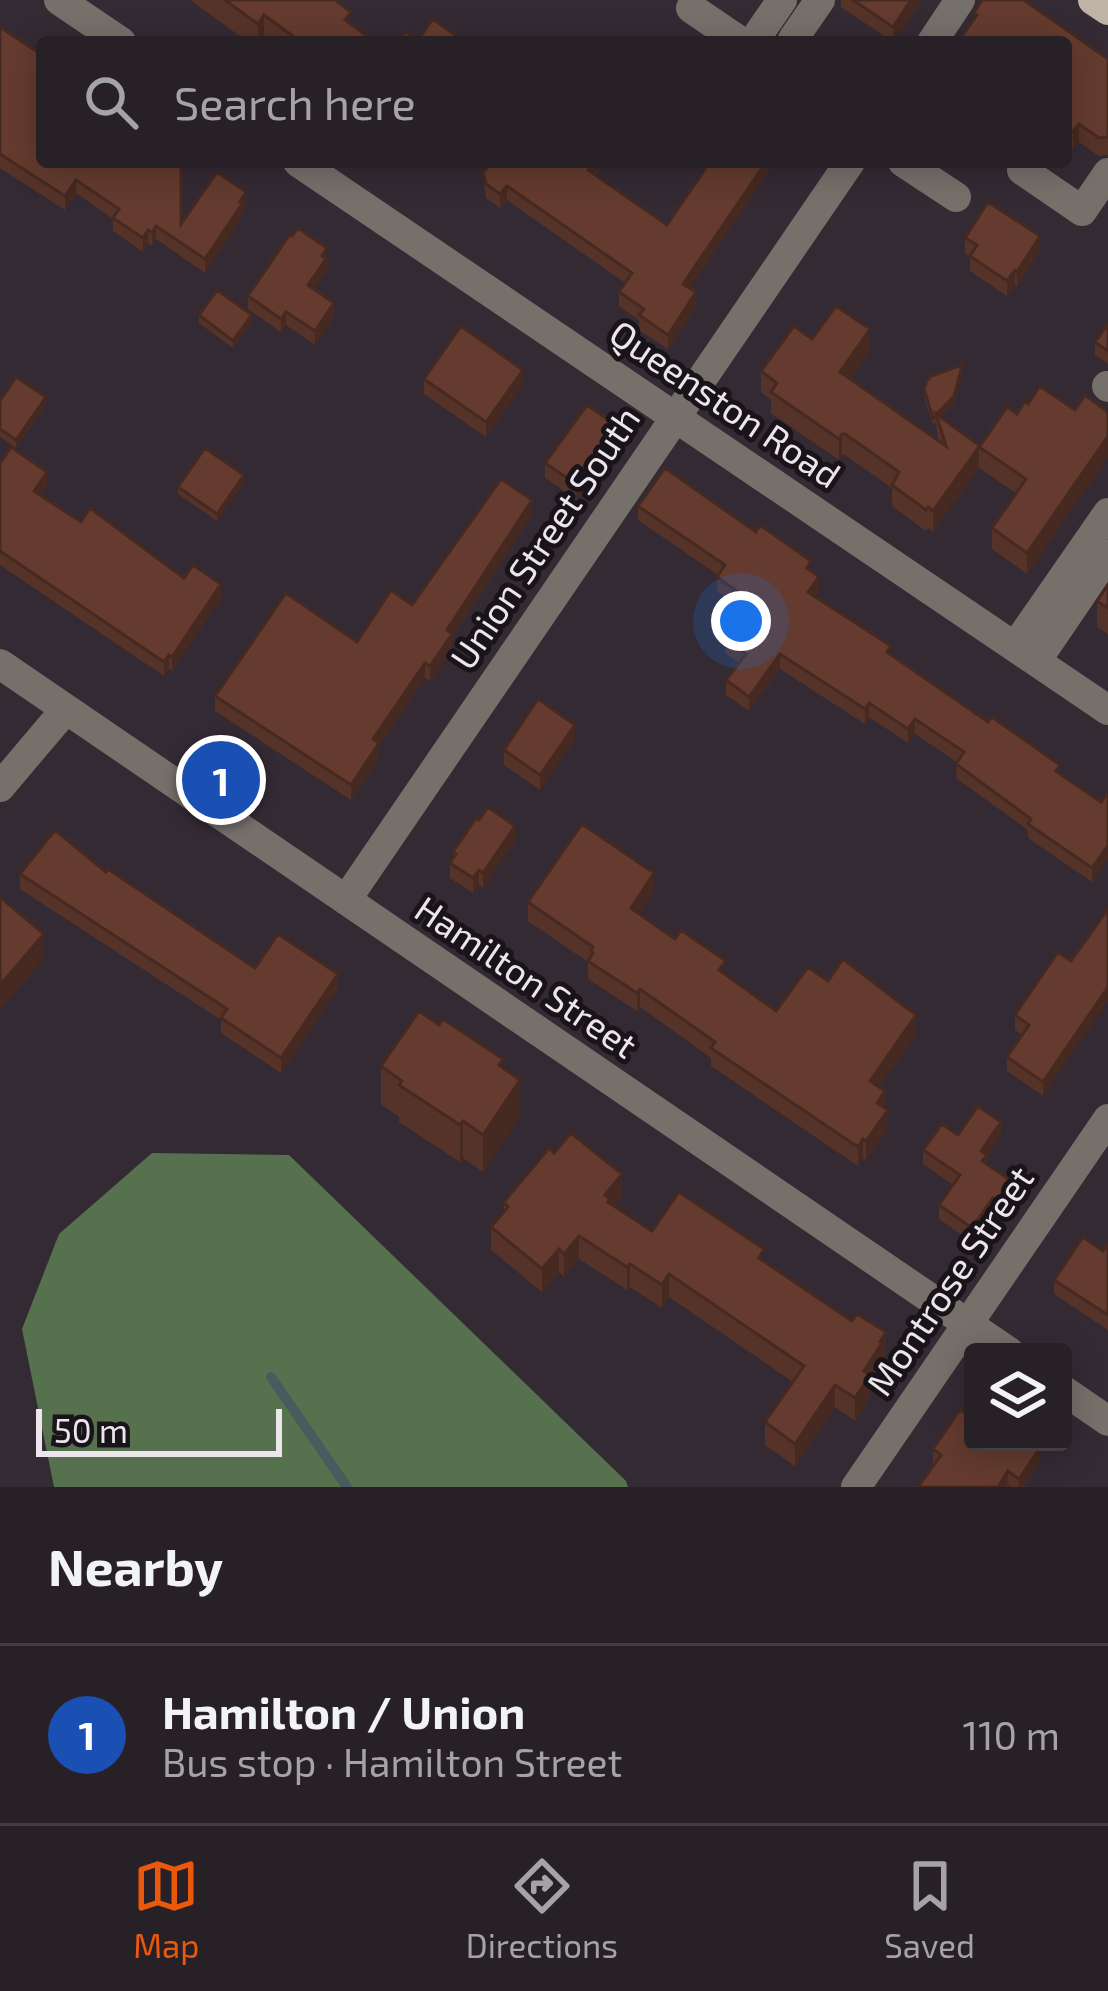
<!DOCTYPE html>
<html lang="en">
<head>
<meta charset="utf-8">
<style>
	body { margin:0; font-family:"Exo 2",sans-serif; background:#2f282f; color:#f1f3f6 }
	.controls { position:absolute; right:36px; bottom:36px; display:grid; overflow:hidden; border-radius:12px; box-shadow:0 6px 30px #0003 }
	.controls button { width:108px; height:108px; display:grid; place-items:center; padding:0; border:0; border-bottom:3px solid #433e44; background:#272027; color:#f1f3f6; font:60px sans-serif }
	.scale { position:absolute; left:36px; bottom:30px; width:246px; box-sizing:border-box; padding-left:12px; border:6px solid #ece5ec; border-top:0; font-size:33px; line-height:42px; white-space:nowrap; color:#ece5ec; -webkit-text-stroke:9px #191419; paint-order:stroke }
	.you { position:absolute; left:741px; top:621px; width:42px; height:42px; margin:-30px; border:9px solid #fff; border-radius:50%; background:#1a73e8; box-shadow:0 0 0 18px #1a73e833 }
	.badge { display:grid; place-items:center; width:78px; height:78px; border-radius:50%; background:#ea580c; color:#fff; font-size:39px; font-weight:700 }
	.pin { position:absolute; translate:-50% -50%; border:6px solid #fff; box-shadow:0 3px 12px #0006 }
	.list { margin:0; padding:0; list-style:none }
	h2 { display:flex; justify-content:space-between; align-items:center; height:156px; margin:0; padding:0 48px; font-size:51px }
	h2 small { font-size:39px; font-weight:400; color:#a4a3a7 }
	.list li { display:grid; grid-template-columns:78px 1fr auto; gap:36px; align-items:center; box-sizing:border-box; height:180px; padding:0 48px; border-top:3px solid #433e44 }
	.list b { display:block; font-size:45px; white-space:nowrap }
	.list p { margin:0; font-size:39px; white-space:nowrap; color:#a4a3a7 }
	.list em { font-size:39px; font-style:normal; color:#a4a3a7 }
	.icon { flex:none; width:66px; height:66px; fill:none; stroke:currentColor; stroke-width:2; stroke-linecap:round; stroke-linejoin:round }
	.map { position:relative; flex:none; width:1108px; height:1487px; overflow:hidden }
	.search { position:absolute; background:#272027; box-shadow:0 6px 30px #0003; left:36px; right:36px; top:36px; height:132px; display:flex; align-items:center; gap:30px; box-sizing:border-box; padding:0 42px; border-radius:12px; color:#a4a3a7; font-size:45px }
	.sheet { height:336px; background:#272027 }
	nav { display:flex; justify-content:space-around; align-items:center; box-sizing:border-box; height:168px; border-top:3px solid #433e44; background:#272027; font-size:33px; color:#a4a3a7 }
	nav a { display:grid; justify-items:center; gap:6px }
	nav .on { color:#ea580c }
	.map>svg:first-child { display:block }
</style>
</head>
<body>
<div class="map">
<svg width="1108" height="1487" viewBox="0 0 1108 1487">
	<rect width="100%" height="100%" fill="#342a34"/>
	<!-- forest -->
	<path fill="#56714d" d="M152,1153l137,2 337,326 2,6h-574l-32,-158 37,-95z"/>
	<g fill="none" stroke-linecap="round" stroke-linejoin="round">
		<!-- stream -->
		<path stroke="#475c5f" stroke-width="10" d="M271,1377l76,110"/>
		<!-- minor -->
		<path stroke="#76706b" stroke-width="30" d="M59,0l62,42
			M691,8l50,34
			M753,42l29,-42
			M797,42l-4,-3 27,-39
			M932,42l28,-42
			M298,162l810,548
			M903,162l53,35
			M1022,170l60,41 26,-38
			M1107,386l1,1
			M1015,647l93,-134
			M1036,661l72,-106
			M0,664l1009,688
			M0,787l66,-78
			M346,900l504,-738
			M1063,1390l45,31
			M856,1487l252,-368"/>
		<!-- major -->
		<path stroke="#bfb3a8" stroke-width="30" d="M1093,0l15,10"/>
	</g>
	<!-- wall -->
	<path fill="#563328" d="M190,0h145l16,25 24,17h-109l-2,-2 -2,2h-14z
		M841,0h81l-29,42 -52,-35z
		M982,0h42l84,59v96l-9,1 -20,-14 -6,8 -7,-5v-103h-108l16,-22v-7z
		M0,27l181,197 65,-18 -4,6v6l-37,55 -49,-34 -4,7 -4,-3 -5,9 -30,-21v-12l-37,-26 -11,17 -65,-42z
		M492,162h112l-9,13 95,113 6,19 -28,42 -29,-19v-10l-20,-14v-14l6,-9 -118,-83 -7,8 -14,-10 -3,-25z
		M292,236l35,26 -1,10 -12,17 20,28 -19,28 -29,-20 -5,7 -33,-23v-13z
		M965,238l75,13 -23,36 -2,-2 -8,11 -37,-25v-15l-5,-3z
		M199,315l53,8 -19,25 -34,-25z
		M1108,324v40l-13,-9v-13z
		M812,339l58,11 -20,29 88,61 -2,-18 -3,3 -9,-28v-8l38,-17 -8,31 -13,14 39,29 48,-42 47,6 33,2v45l-81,117 -35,-25v-21l24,-35 -37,-25 -46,64 -5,-4 -2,3 -34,-25v-18l-47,-33h-3l-3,5 -68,-47v-13l-10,-8v-21z
		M424,379l99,6 -37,52 -62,-43z
		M0,401l46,4 -30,43 -16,-11z
		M619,442l-27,40 -3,-2 -13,19 -31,-21v-15z
		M0,464l47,22 -6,9 40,27 140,76 -49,73 -3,-2 -5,7 -164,-111z
		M244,482l-27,39 -39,-27v-7z
		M638,506l173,65 8,20 -4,5 76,59 210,147 -9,80 -64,-44v-8l-72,-52 1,-16 -42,-28 -7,9 -39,-26 -4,7 -85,-55 -31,42 -23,-16v-15l13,-17 -14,-10v-14l20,-28 -28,-20 1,-16 -80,-55z
		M532,515l-80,122v12l-22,32 -5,-3 -46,68v12l-28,42 -136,-89v-15l142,-54 55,-37z
		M1108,585v49l-11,-7v-26z
		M575,740l-35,50 -36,-25v-15z
		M479,820l36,21 -32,47 -4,-3 -6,8 -23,-15v-15l3,-4v-7z
		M106,872l149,96 83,21 -57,84 -60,-40v-13l-201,-131v-15z
		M654,891l-15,22 137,98 52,-30 88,52 -37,54 9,42 -22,31 -3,-2 -5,8 -147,-100v-8l-71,-51 -3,4 -49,-32v-17l-60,-41v-19z
		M1071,961l-28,135 -36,-25v-14l15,-22 -7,-5v-15z
		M381,1066l122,2 17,49 -37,55 -20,-14 -3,4 -61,-40v-5l-18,-13z
		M958,1135l43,1 -14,20v8l29,34 -15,20 -8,-6 -21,30 -33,-23v-14l14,-20 -30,-21v-14z
		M622,1197l-8,9 38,25 112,30 122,94 -4,5v6l-12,19v13l-15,23 -20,-14 -40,59 -30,-21v-23l28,-40 -124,-85 -7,11 -32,-21 -3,3 -48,-31 -15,18 -5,-5 -17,20 -51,-42v-23l13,-15v-10z
		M1108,1244v86l-54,-36v-14l49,-29z
		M933,1449l106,14 -16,24h-12l-3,-2 -1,2h-89l17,-23 -2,-1z"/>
	<!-- shaded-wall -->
	<path fill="#462920" d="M911,0h11l-29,42v-15z
		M264,15v25l-6,2v-18z
		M1079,124v18l-6,8v-18z
		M594,162h10l-16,22v-14z
		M766,162h9l-92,136v-14z
		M76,180v13l-11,17v-14z
		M507,186v14l-7,8v-14z
		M246,192v14l-4,6v6l-37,55v-14z
		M156,226v13l-4,7v-14z
		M148,230v13l-5,9v-14z
		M1040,236v15l-23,36v-15z
		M327,248l-1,24 -18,27v-14z
		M1015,270v15l-8,11v-15z
		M696,292v15l-28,42v-14z
		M334,303v14l-19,28v-14z
		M286,312v13l-5,7v-13z
		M252,315v8l-19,25v-7z
		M870,329v21l-30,43v-21z
		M962,365v7l-8,31 -16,17 -2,-6z
		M523,370v15l-37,52v-15z
		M46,397v8l-30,43v-8z
		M619,427v15l-27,40v-15z
		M842,434v21l-3,5v-21z
		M1108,436v21l-81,117v-21z
		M979,447v21l-46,64v-21z
		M589,465v15l-13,19v-15z
		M47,472v14l-13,19v-14z
		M244,475v7l-27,39v-7z
		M532,500v15l-80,122v12l-22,32v-15l17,-36z
		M819,577v14l-11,15v-14z
		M221,584v14l-49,73v-14z
		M780,654v15l-31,42v-14z
		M169,655v14l-5,7v-14z
		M425,663v15l-46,68v12l-28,42v-15l22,-46z
		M869,703v14l-4,7v-15z
		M915,719v15l-7,9v-14z
		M575,725v15l-35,50v-15z
		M515,826v15l-32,47v-15z
		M1108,845v15l-16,22v-14z
		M479,870v15l-6,8v-15z
		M654,873v18l-23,35v-18z
		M44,934v25l-44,51v-25z
		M338,974v15l-57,84v-15z
		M1108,987v14l-65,95v-14z
		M640,989v18l-3,4v-18z
		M916,1015v18l-46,67v-19z
		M520,1080v37l-37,55v-37z
		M885,1091v19l-8,-7z
		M888,1110v19l-22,31v-19z
		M463,1121v37l-3,4v-37z
		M1001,1122v14l-14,20v12l-5,6 -1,-23z
		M863,1139v19l-5,8v-19z
		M622,1174v23l-12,14 -5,-16z
		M1016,1184v14l-15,20v-14z
		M993,1198v14l-21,30v-14z
		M579,1236v23l-15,18v-23z
		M559,1249v23l-17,20v-23z
		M630,1264v23l-3,3v-23z
		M669,1274v23l-7,11v-23z
		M886,1332v23l-4,5v6l-12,19v13l-15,23v-23l9,-27z
		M835,1385v22l-40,59v-22z
		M1039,1449v14l-16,24h-4v-8z
		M1008,1471l-1,16h-9z"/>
	<!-- building -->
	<path fill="#643b2e" stroke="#462920" stroke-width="3" d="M225,0h110l16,12 -6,8 30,22h-74l-37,-27 -6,9z
		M853,0h58l-18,27z
		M982,0h42l84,59v78l-9,1 -20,-14 -6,8 -7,-5v-85h-108l19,-27 -3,-2z
		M433,19l32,23h-67l8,-10 12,8z
		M0,27l42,28v107h139v62l36,-52 29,20 -6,10 2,2 -37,55 -49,-33 -4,6 -4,-2 -5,8 -30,-20 6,-9 -43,-29 -11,16 -65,-42z
		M492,162h102l-6,8 79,55 43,-63h56l-83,122 13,8 -28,43 -29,-20 5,-6 -25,-17 13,-19 -125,-87 -7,8 -14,-10 -3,-11z
		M988,202l52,34 -23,36 -2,-2 -8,11 -37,-25 7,-11 -12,-7z
		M298,228l29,20 -5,8 4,3 -18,26 26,18 -19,28 -29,-19 -5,7 -33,-23 42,-62 2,2z
		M217,290l35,25 -19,26 -34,-26z
		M836,306l34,23 -30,43 106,74 -10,-32 44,32 27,-39 10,7 8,-13 3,3 12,-18 35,24 10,-15 23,17v24l-81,117 -35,-25 34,-49 -47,-32 -46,64 -5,-4 -2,3 -34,-25 7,-13 -54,-38h-3l-3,5 -68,-47 6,-9 -16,-12 33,-45 18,13z
		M1108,324v27l-13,-9z
		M461,326l62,44 -37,52 -62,-43z
		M962,365l-8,31 -21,22 -9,-29 2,-7 5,-6z
		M16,377l30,20 -30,43 -16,-11v-28z
		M587,405l32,22 -27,40 -3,-2 -13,19 -31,-21z
		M11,447l36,25 -13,19 47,31 9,-14 94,70 9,-13 28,19 -49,73 -3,-2 -5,7 -164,-111v-87z
		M205,448l39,27 -27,39 -39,-27z
		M665,468l91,64 4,-7 51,36 -4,7 12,9 -11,15 83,54 -4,6 101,70 4,-5 68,48 -4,6 45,31 5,-8 2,1v50l-16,23 -64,-44 3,-5 -75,-55 8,-12 -49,-33 -7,10 -39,-26 -4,6 -85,-55 -31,43 -23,-17 20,-26 -21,-15 27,-37 -35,-25 8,-12 -87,-59z
		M501,479l31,21 -85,130 5,4 -22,32 -5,-3 -52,76 6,4 -28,42 -136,-89 71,-103 71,49 34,-52 21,15z
		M1108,585v23l-11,-7z
		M538,699l37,26 -35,50 -36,-25z
		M488,807l27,19 -32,47 -4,-3 -6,8 -23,-15 6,-9 -3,-2 23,-34 3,2z
		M582,824l72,49 -23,35 44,31 6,-9 45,31 -7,9 57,41 32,-44 20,14 15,-22 73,56 -46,66 15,10 -8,12 11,7 -22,31 -3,-2 -5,8 -147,-99 4,-6 -75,-53 -3,4 -49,-32 5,-8 -2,-3 2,-3 -65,-45z
		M55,830l51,42 2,-3 147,99 23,-34 60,40 -57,84 -60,-40 6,-9 -207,-135z
		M0,897l44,37 -44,51z
		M1108,909v78l-65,95 -36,-25 22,-32 -14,-10 43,-63 13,9z
		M419,1011l20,14 4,-6 60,40 -4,6 21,15 -37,55 -20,-14 -3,4 -61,-40 3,-4 -21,-15z
		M978,1106l23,16 -20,29 6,4 -5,6 34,23 -15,20 -8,-6 -21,30 -33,-23 21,-30 -37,-25 19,-26 16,11z
		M571,1133l51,41 -17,21 5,4 -2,3 44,29 27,-39 85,57 -5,9 93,63 5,-7 29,18 -6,10 2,1 -18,28 6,4 -15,23 -20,-13 -40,59 -30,-22 39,-56 -135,-92 -7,11 -32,-21 -3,3 -48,-31 -15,18 -5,-5 -17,20 -51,-42 17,-20 -4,-5 45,-54 5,5z
		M1083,1237l20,14 5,-7v71l-54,-35z
		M960,1410l13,8v24h56l10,7 -20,30 -11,-8 -10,16h-80l23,-32 -8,-6z"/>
	<g text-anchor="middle" stroke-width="10" stroke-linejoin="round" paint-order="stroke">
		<!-- street labels -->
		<g font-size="36" fill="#ece5ec" stroke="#191419">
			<text transform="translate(725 404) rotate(34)" y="13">Queenston Road</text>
			<text transform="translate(545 538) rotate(-56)" y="13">Union Street South</text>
			<text transform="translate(526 977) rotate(34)" y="13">Hamilton Street</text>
			<text transform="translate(950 1281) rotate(-56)" y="13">Montrose Street</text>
		</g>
	</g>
</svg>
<div class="controls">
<button><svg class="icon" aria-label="layers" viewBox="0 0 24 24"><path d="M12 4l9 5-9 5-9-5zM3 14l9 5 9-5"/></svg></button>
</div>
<div class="scale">50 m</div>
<div class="you"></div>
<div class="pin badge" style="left:221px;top:780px;background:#1a4fb4">1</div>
<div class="search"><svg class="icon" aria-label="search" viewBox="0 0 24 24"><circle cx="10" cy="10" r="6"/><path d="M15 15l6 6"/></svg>Search here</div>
</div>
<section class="sheet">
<h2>Nearby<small></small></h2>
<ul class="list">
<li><span class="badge" style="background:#1a4fb4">1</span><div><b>Hamilton / Union</b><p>Bus stop · Hamilton Street</p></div><em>110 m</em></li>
</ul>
</section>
<nav>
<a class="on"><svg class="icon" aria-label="map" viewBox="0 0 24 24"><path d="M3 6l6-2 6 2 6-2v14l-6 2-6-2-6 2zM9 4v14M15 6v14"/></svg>Map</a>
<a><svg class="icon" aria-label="directions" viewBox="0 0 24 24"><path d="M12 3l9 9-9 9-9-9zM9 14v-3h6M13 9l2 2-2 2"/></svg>Directions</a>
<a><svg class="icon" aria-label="saved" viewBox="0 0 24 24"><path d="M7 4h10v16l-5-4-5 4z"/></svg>Saved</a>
</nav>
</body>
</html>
